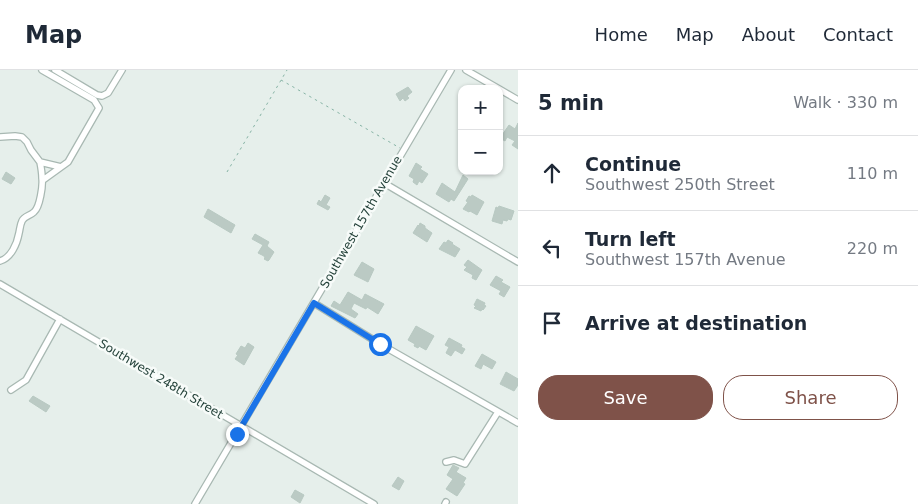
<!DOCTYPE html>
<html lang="en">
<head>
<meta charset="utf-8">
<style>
	body { margin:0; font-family:"DejaVu Sans",sans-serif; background:#f2f2f3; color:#1f2937 }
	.controls { position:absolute; right:15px; top:15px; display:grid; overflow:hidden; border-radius:10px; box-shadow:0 1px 4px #0004 }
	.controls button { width:45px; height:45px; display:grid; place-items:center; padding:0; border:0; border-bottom:1px solid #e0e1e3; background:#fff; color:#1f2937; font:25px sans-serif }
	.stop { position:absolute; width:15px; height:15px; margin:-11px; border:4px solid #1a73e8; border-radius:50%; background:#fff }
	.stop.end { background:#1a73e8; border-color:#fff; box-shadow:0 1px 5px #0008 }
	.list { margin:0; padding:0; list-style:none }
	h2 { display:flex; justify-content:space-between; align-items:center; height:65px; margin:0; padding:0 20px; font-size:21px }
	h2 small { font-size:16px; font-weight:400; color:#747a83 }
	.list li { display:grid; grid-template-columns:32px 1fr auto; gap:15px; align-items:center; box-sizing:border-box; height:75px; padding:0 20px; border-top:1px solid #e0e1e3 }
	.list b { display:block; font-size:19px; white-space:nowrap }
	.list p { margin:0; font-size:16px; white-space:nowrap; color:#747a83 }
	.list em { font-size:16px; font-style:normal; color:#747a83 }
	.actions { display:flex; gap:10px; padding:15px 20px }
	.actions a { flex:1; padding:11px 0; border:1px solid #7f5249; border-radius:20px; text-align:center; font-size:18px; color:#7f5249 }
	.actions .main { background:#7f5249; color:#fff }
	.icon { flex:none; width:28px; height:28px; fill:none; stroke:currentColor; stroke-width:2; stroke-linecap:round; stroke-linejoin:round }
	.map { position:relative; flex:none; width:518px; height:434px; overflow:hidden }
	header { display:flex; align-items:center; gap:30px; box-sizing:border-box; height:70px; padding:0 25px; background:#fff; border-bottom:1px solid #e0e1e3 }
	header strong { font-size:24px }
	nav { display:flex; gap:28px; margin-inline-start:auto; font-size:18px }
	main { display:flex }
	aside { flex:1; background:#fff }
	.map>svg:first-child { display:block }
</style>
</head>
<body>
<header>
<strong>Map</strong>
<nav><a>Home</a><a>Map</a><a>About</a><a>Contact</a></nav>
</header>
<main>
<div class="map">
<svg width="518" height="434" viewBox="0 0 518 434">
	<rect width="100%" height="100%" fill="#e6efeb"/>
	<!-- building -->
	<path fill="#bbcac4" stroke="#b8c9c2" d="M408,17l4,5 -5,4 2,2 -4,3 -2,-3 -3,3 -4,-7z
		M518,53v26l-6,-4 3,-4 -8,-4 -2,4 -5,-3 9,-13 6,4z
		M416,93l6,4 -2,2 8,5 -6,9 -3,-2 -2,4 -4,-3 1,-3 -5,-3z
		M6,102l9,6 -4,6 -9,-5z
		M463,105l5,4 -14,22 -3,-2 -2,3 -13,-8 6,-11 13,9z
		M325,125l5,3 -4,7 4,2 -2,3 -11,-6 2,-4 2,2z
		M472,125l12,7 -7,13 -7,-4 -1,1 -6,-3 5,-7 -2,-1 3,-5 2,1z
		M499,136l15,5 -3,9 -3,-1 -1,2 -4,-1 -1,4 -10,-3 4,-14 2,1z
		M208,139l27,16 -4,8 -27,-16z
		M420,153l5,3v2l7,5 -5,9 -14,-9 5,-8 1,1z
		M255,164l14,8 -2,4 7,6 -5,8 -1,1 -4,-2 1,-1 -1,-2 -6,-3 5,-8 -11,-6z
		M448,170l5,3 -1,1 8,5 -5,8 -16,-8 5,-7 2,1z
		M468,190l14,10 -6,10 -4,-2 1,-3 -9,-5 3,-3 -3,-2z
		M362,192l12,7 -6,13 -14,-7z
		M496,206l7,4 -2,2 9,5 -6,10 -5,-3 2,-3 -11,-6z
		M348,222l14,8 3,-6 19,10 -6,10 -11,-7 -1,2 -12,-6 -3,6 7,5 -3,4 -24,-12 3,-5 6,4z
		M477,229l8,4 -1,2 2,1 -3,4 -1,-1 -1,2 -7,-3 2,-2 -2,-1z
		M416,256l18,10 -8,14 -7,-4 -1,2 -4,-2 1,-2 -7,-4z
		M449,268l13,7 -1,2 4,2 -3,5 -7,-4 -4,6 -5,-3 3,-6 -4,-2z
		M248,273l6,4 -10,18 -9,-6 3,-4 -2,-1 5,-8 4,2z
		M482,284l14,8 -4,7 -9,-5 -2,5 -6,-3z
		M506,302l12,7v6l-4,6 -14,-7z
		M33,326l17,10 -4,6 -17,-11z
		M453,395l6,3 -3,4 10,6 -3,5 2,1 -8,12 -11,-7 7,-10 -6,-4z
		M398,407l6,4 -5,9 -7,-4z
		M295,420l9,5 -4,8 -9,-6z"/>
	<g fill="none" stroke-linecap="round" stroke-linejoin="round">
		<!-- minor casing -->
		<g stroke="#a8b8b2" stroke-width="8">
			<path id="minor" d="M55,0l42,25 5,1 6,-3 14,-23
				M466,0l33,19
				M499,19l19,11
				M0,67l15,-1 7,1 5,5 4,8 9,12 21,5 7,-5 31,-54 -5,-8 -52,-30
				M43,110l18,-13
				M384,113l134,79
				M0,191c11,-3 17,-17 19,-28 1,-4 1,-8 3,-12 2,-5 8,-5 12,-9 6,-5 9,-27 8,-34 0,-5 -1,-11 -2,-16
				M0,214l374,220
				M314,233l66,41 138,79
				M11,320l15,-10 34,-61
				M446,392l8,-2 11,4 33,-52
				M195,434l256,-434
				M445,434l1,-2"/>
		</g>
		<!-- path -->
		<path stroke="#86b3a5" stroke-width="1" stroke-dasharray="2.5 4" stroke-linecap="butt" d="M281,10l119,68
			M227,102l60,-102"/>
		<!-- minor -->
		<use href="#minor" stroke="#fff" stroke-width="5.5"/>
	</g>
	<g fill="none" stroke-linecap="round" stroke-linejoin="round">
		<!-- route -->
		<path stroke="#1a73e8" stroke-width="6" d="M237,364l77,-131 66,41"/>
	</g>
	<g text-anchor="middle" stroke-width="5" stroke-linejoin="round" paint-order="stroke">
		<!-- street labels -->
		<g font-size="12" fill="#24423a" stroke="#f7fbf9">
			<text transform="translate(361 152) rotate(-60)" y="4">Southwest 157th Avenue</text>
			<text transform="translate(161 309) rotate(31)" y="4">Southwest 248th Street</text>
		</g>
	</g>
</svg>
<div class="controls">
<button>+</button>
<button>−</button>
</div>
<div class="stop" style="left:380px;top:274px"></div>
<div class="stop end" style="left:237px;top:364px"></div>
</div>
<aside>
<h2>5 min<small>Walk · 330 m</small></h2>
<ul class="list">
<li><svg class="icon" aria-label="ahead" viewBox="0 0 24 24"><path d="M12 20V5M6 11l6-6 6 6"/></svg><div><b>Continue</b><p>Southwest 250th Street</p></div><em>110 m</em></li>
<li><svg class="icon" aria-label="left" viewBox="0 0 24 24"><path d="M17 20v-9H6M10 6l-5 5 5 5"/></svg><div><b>Turn left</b><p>Southwest 157th Avenue</p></div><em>220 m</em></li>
<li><svg class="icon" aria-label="arrive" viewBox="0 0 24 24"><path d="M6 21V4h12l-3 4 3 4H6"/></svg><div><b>Arrive at destination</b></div></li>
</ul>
<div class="actions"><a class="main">Save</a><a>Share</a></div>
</aside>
</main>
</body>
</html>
